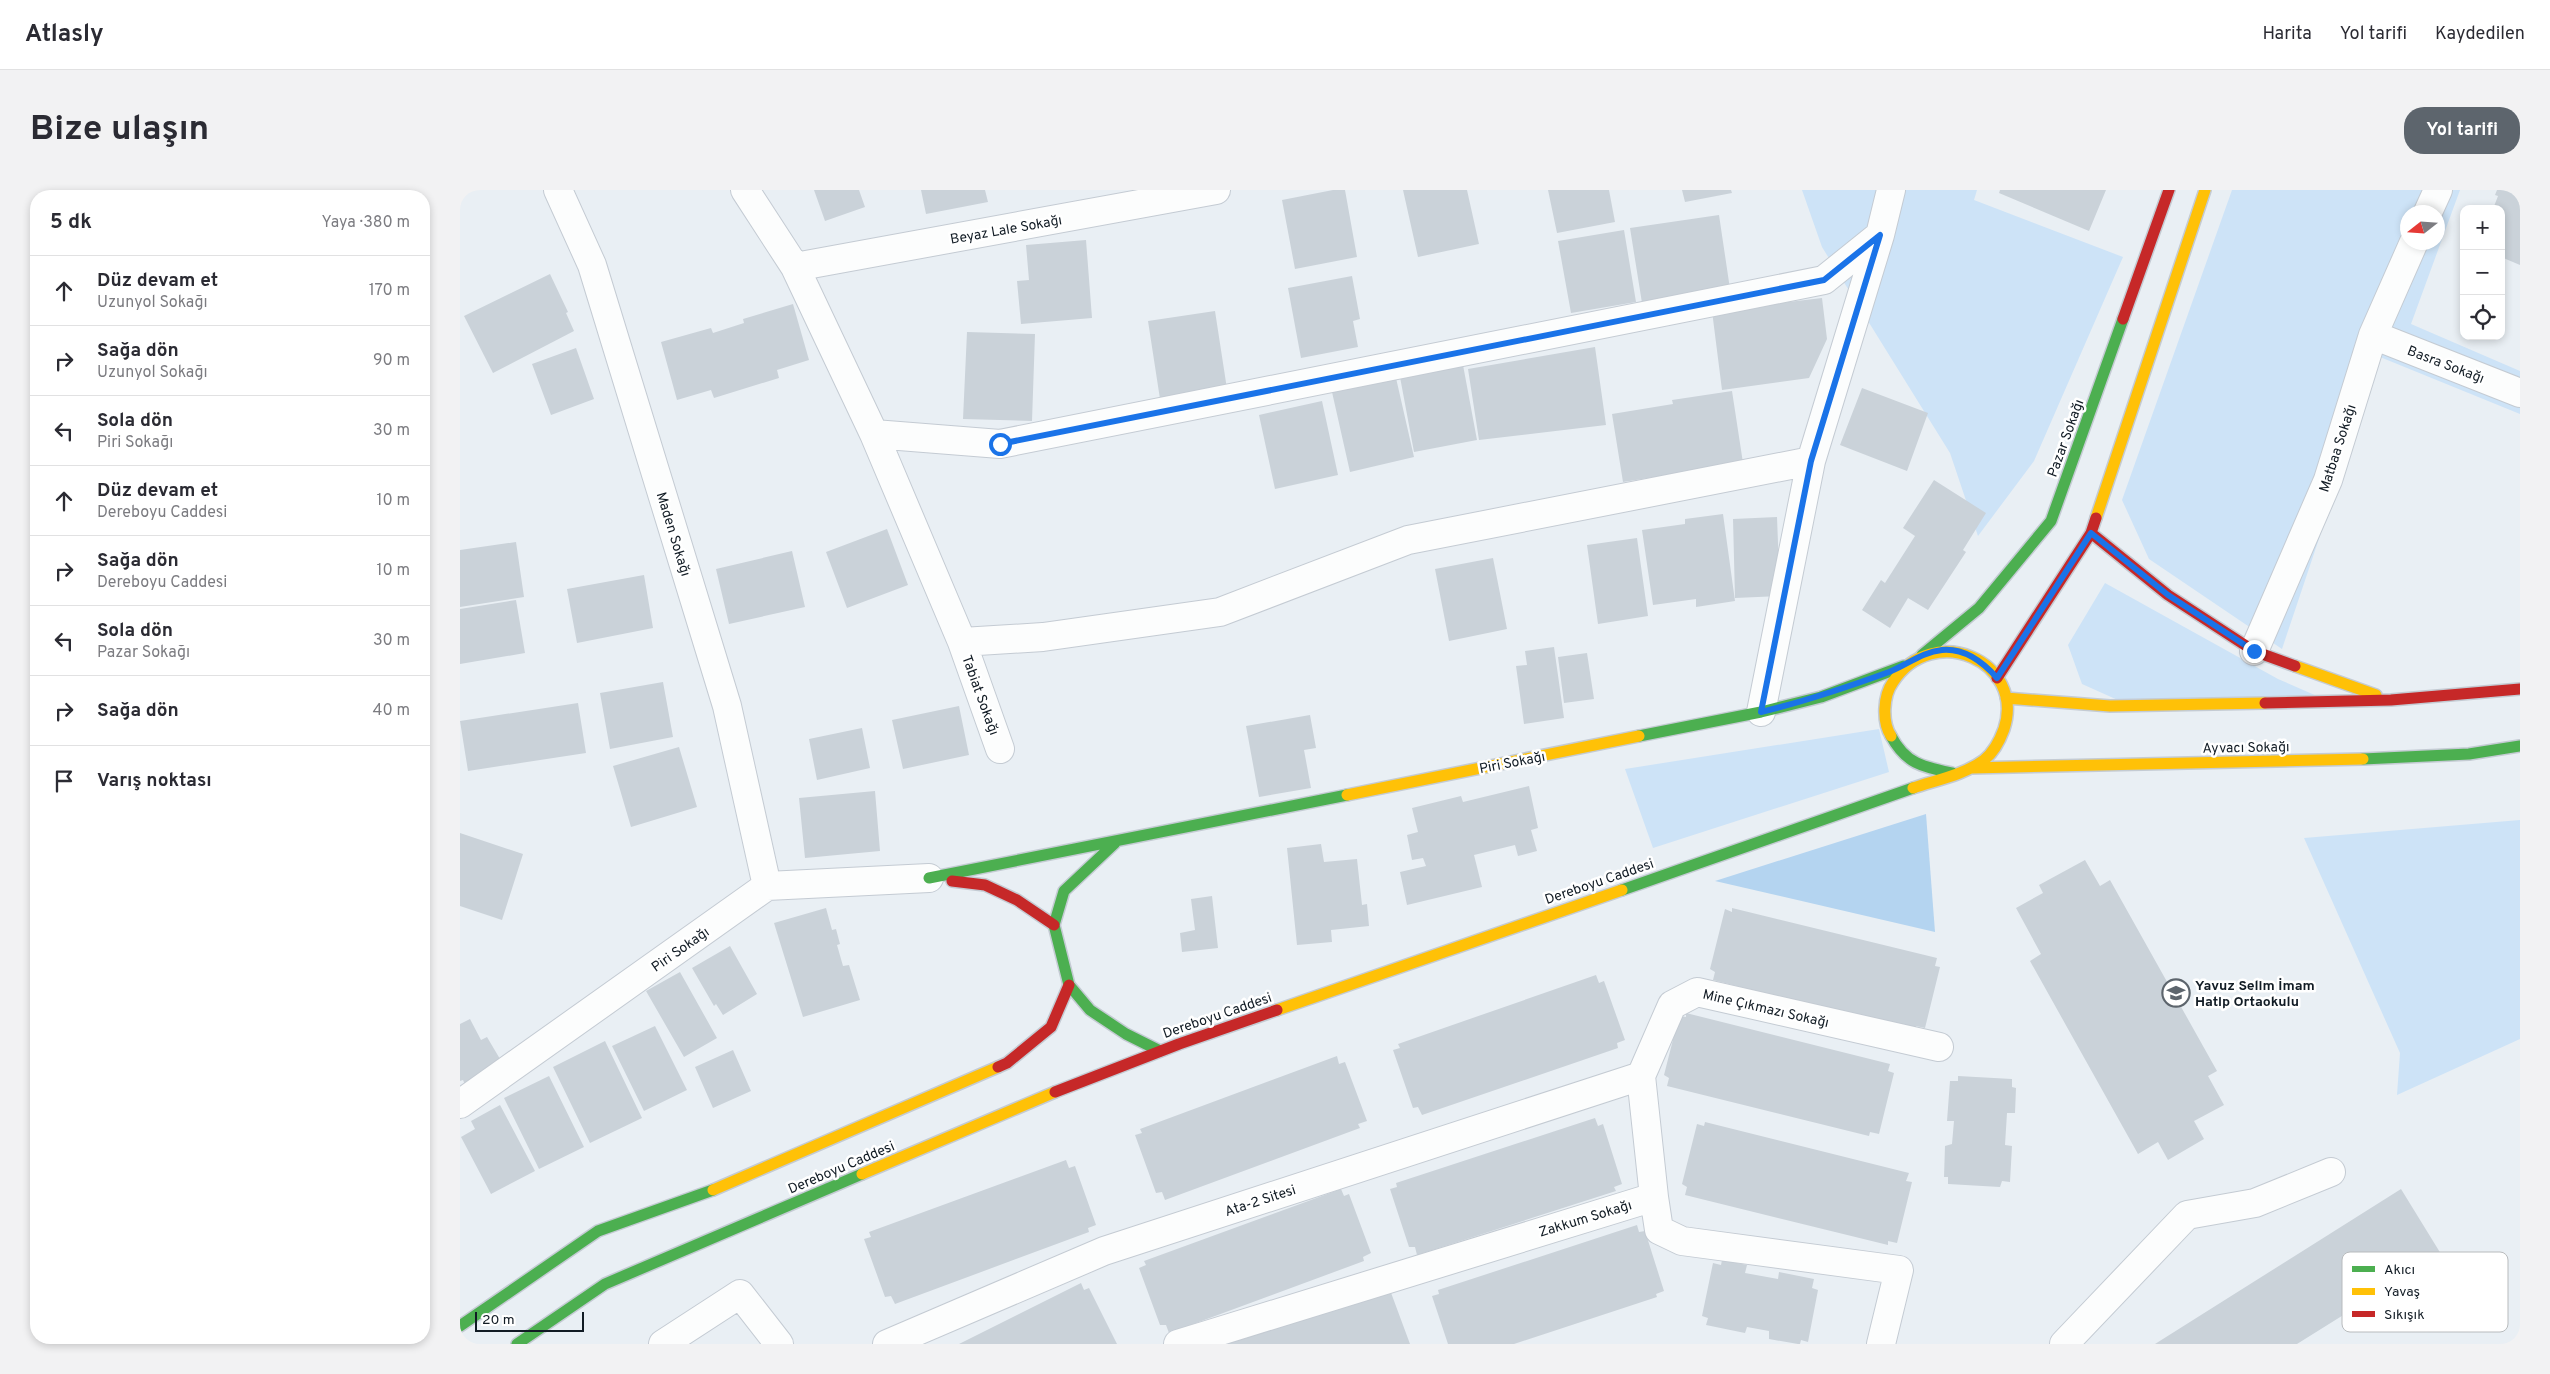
<!DOCTYPE html>
<html lang="tr">
<head>
<meta charset="utf-8">
<style>
	body { margin:0; font-family:Overpass,sans-serif; background:#f2f2f3; color:#2b2b33 }
	.controls { position:absolute; right:15px; top:15px; display:grid; overflow:hidden; border-radius:10px; box-shadow:0 2px 8px #0003 }
	.controls button { width:45px; height:45px; display:grid; place-items:center; padding:0; border:0; border-bottom:1px solid #e1e1e2; background:#fff; color:#2b2b33; font:25px sans-serif }
	.compass { position:absolute; left:1940px; top:15px; width:45px; height:45px; border-radius:50%; background:#fff; box-shadow:0 2px 8px #0003; rotate:253deg }
	.scale { position:absolute; left:15px; bottom:12px; width:109px; box-sizing:border-box; padding-left:5px; border:2px solid #111b24; border-top:0; font-size:14px; line-height:18px; white-space:nowrap; color:#111b24; -webkit-text-stroke:4px #fff; paint-order:stroke }
	.stop { position:absolute; width:15px; height:15px; margin:-11px; border:4px solid #1a73e8; border-radius:50%; background:#fff }
	.stop.end { background:#1a73e8; border-color:#fff; box-shadow:0 1px 5px #0008 }
	.list { margin:0; padding:0; list-style:none }
	h2 { display:flex; justify-content:space-between; align-items:center; height:65px; margin:0; padding:0 20px; font-size:21px }
	h2 small { font-size:16px; font-weight:400; color:#7c7c81 }
	.list li { display:grid; grid-template-columns:32px 1fr auto; gap:15px; align-items:center; box-sizing:border-box; height:70px; padding:0 20px; border-top:1px solid #e1e1e2 }
	.list b { display:block; font-size:19px; white-space:nowrap }
	.list p { margin:0; font-size:16px; white-space:nowrap; color:#7c7c81 }
	.list em { font-size:16px; font-style:normal; color:#7c7c81 }
	.icon { flex:none; width:28px; height:28px; fill:none; stroke:currentColor; stroke-width:2; stroke-linecap:round; stroke-linejoin:round }
	.map { position:relative; flex:none; width:2060px; height:1154px; overflow:hidden; border-radius:20px }
	header { display:flex; align-items:center; gap:30px; box-sizing:border-box; height:70px; padding:0 25px; background:#fff; border-bottom:1px solid #e1e1e2 }
	header strong { font-size:24px }
	nav { display:flex; gap:28px; margin-inline-start:auto; font-size:18px }
	.intro { display:flex; align-items:center; justify-content:space-between; box-sizing:border-box; height:120px; padding:0 30px }
	h1 { margin:0; font-size:35px }
	.button { padding:12px 22px; border-radius:20px; background:#5d656d; color:#fff; font-size:18px; font-weight:700 }
	main { display:flex; gap:30px; padding:0 30px }
	aside { flex:1; background:#fff; border-radius:20px; box-shadow:0 2px 8px #0003 }
	.map>svg:first-child { display:block }
</style>
</head>
<body>
<header>
<strong>Atlasly</strong>
<nav><a>Harita</a><a>Yol tarifi</a><a>Kaydedilen</a></nav>
</header>
<div class="intro"><h1>Bize ulaşın</h1><a class="button">Yol tarifi</a></div>
<main>
<aside>
<h2>5 dk<small>Yaya · 380 m</small></h2>
<ul class="list">
<li><svg class="icon" aria-label="ahead" viewBox="0 0 24 24"><path d="M12 20V5M6 11l6-6 6 6"/></svg><div><b>Düz devam et</b><p>Uzunyol Sokağı</p></div><em>170 m</em></li>
<li><svg class="icon" aria-label="right" viewBox="0 0 24 24"><path d="M7 20v-9h11M14 6l5 5-5 5"/></svg><div><b>Sağa dön</b><p>Uzunyol Sokağı</p></div><em>90 m</em></li>
<li><svg class="icon" aria-label="left" viewBox="0 0 24 24"><path d="M17 20v-9H6M10 6l-5 5 5 5"/></svg><div><b>Sola dön</b><p>Piri Sokağı</p></div><em>30 m</em></li>
<li><svg class="icon" aria-label="ahead" viewBox="0 0 24 24"><path d="M12 20V5M6 11l6-6 6 6"/></svg><div><b>Düz devam et</b><p>Dereboyu Caddesi</p></div><em>10 m</em></li>
<li><svg class="icon" aria-label="right" viewBox="0 0 24 24"><path d="M7 20v-9h11M14 6l5 5-5 5"/></svg><div><b>Sağa dön</b><p>Dereboyu Caddesi</p></div><em>10 m</em></li>
<li><svg class="icon" aria-label="left" viewBox="0 0 24 24"><path d="M17 20v-9H6M10 6l-5 5 5 5"/></svg><div><b>Sola dön</b><p>Pazar Sokağı</p></div><em>30 m</em></li>
<li><svg class="icon" aria-label="right" viewBox="0 0 24 24"><path d="M7 20v-9h11M14 6l5 5-5 5"/></svg><div><b>Sağa dön</b></div><em>40 m</em></li>
<li><svg class="icon" aria-label="arrive" viewBox="0 0 24 24"><path d="M6 21V4h12l-3 4 3 4H6"/></svg><div><b>Varış noktası</b></div></li>
</ul>
</aside>
<div class="map">
<svg width="2060" height="1154" viewBox="0 0 2060 1154">
	<rect width="100%" height="100%" fill="#e9eff4"/>
	<!-- green -->
	<path fill="#cde3f7" fill-rule="evenodd" d="M1342,0h175l-3,10 149,57 -89,204 -56,75 -28,-83 -128,-206z
		M1772,0h228l-49,134 109,47v43l-140,-57 -98,292 -133,-90 -27,-59zM1948,22h30v30h-30z
		M1645,393l173,96 55,24 -213,-2 -38,-17 -14,-39z
		M1419,539l10,43 -236,76 -28,-79z
		M2060,630v219l-123,56 3,-42 -96,-215z"/>
	<!-- forest -->
	<path fill="#b4d4f0" d="M1466,624l9,118 -220,-51z"/>
	<!-- building -->
	<path fill="#cad2d9" d="M354,0h45l6,17 -40,14z
		M461,0h64l3,12 -62,12z
		M873,0h12l12,67 -62,12 -13,-69z
		M943,0h64l12,54 -61,13z
		M1088,0h61l6,32 -58,11z
		M1222,0h49l1,3 -47,9z
		M1540,0h106l-17,41 -90,-38z
		M2037,0h23v75l-19,-8v-48h-8l5,-13 -3,-1z
		M1259,25l11,74 -88,14 -12,-75z
		M1164,40l12,72 -65,11 -13,-72z
		M626,50l6,78 -71,6 -4,-43 12,-1 -3,-35z
		M90,84l18,38 -2,1 8,18 -81,42 -29,-57z
		M892,86l8,43 -7,2 5,26 -57,11 -13,-70z
		M1362,108l5,41 -18,39 -87,12 -10,-79z
		M333,114l16,56 -32,10 2,8 -65,20 -3,-8 -34,10 -16,-58 50,-14 2,5 31,-10 -1,-4z
		M755,121l12,78 -67,10 -12,-78z
		M507,142l68,2 -3,87 -69,-2z
		M1135,157l11,78 -127,15 -11,-71z
		M116,158l18,51 -43,16 -19,-51z
		M1003,175l14,75 -63,12 -14,-75z
		M936,188l18,79 -64,15 -18,-80z
		M1402,198l66,25 -21,58 -67,-26z
		M1272,201l11,72 -120,19 -11,-68 61,-10 -1,-4z
		M862,211l16,74 -63,14 -16,-74z
		M1474,290l52,33 -23,37 3,2 -38,58 -20,-12 -18,30 -28,-18 19,-30 4,3 30,-47 -12,-8z
		M1263,324l12,87 -39,6v-8l-43,6 -11,-75 43,-6v-5z
		M1317,327l3,79 -45,2 -2,-79z
		M427,339l21,56 -61,23 -21,-56z
		M1177,348l11,78 -50,8 -11,-79z
		M56,352l8,55 -64,10v-57z
		M332,361l13,56 -76,17 -13,-55z
		M1033,368l14,71 -58,12 -14,-72z
		M184,385l9,53 -76,15 -10,-54z
		M56,410l9,53 -65,11v-55z
		M1094,457l10,71 -40,6 -8,-58 11,-1 -2,-14z
		M1127,463l7,46 -30,4 -6,-46z
		M203,492l10,55 -63,12 -10,-56z
		M118,513l8,50 -118,18 -8,-50z
		M499,516l10,49 -66,14 -11,-49z
		M850,525l6,33 -12,2 7,38 -52,9 -13,-71z
		M402,538l8,40 -53,12 -8,-41z
		M219,557l18,60 -66,20 -18,-61z
		M1069,596l9,42 -7,2 6,21 -19,5 -3,-11 -41,10 8,32 -75,18 -7,-33 26,-6 -3,-8 -11,2 -5,-25 11,-3 -6,-24 49,-12 2,6z
		M415,601l5,60 -75,7 -6,-60z
		M0,643l63,21 -21,66 -42,-14z
		M861,654l3,18 33,-3 5,46 5,-1 2,22 -38,4 1,12 -35,3 -10,-97z
		M1625,670l15,26 10,-6 107,191 -9,5 16,29 -30,16 10,18 -36,21 -10,-18 -20,12 -108,-193 11,-7 -25,-46 27,-15 -4,-8z
		M752,706l6,52 -36,4 -2,-19 15,-3 -4,-31z
		M366,718l6,22 4,-1 4,15 -3,1 6,21 6,-1 11,35 -57,17 -29,-94z
		M1272,718l205,50 -2,8 5,1 -15,61 -9,-2 -1,5 -202,-51 2,-8 -5,-3 15,-60 7,3z
		M270,756l27,48 -34,21 -7,-11 -2,2 -22,-38z
		M220,782l37,66 -33,19 -38,-66z
		M1136,785l3,8 5,-2 21,59 -8,3 1,5 -196,67 -4,-8 -5,1 -20,-58 7,-2 -2,-4z
		M1226,823l204,51 -2,7 6,2 -15,61 -9,-2 -1,4 -202,-50 2,-8 -5,-3 15,-59 7,1z
		M10,829l11,21 6,-3 13,22 -4,2 3,7 -33,19 -3,-7 -3,1v-57z
		M195,836l32,64 -43,21 -32,-65z
		M145,851l37,77 -52,25 -37,-76z
		M273,860l18,41 -38,17 -18,-41z
		M877,866l2,8 6,-2 22,59 -9,3 2,4 -195,72 -3,-8 -6,1 -21,-58 7,-2 -2,-4z
		M89,886l35,71 -45,22 -35,-71z
		M1498,886l54,3v8l4,1 -1,25h-8l-2,32 7,1 -2,36 -8,-1 -2,6 -52,-3v-7h-4l1,-31 7,-2 2,-23h-7l3,-40h8z
		M40,915l35,66 -44,23 -30,-57 14,-8 -4,-8z
		M1135,928l3,8 5,-2 19,60 -8,3 2,4 -199,64 -2,-8h-6l-19,-58 7,-2 -1,-4z
		M1245,932l204,51 -3,8 6,1 -15,61 -9,-2v4l-203,-50 2,-8 -5,-3 15,-60 7,2z
		M606,970l3,8 6,-2 21,59 -8,3 1,4 -194,72 -4,-8 -6,1 -21,-58 7,-2 -2,-5z
		M881,999l3,7 5,-2 22,59 -8,4 1,4 -195,72 -3,-8h-6l-21,-57 7,-3 -2,-4z
		M1941,999l40,65 -144,90h-142z
		M1177,1035l2,7 6,-1 19,60 -8,3 1,3 -143,47h-66l-16,-48 7,-2 -1,-4z
		M1262,1070l25,5 -2,8 33,6 1,-7 35,7 -2,9 6,2 -10,52 -7,-2 -1,4h-2l-29,-5v-8l-22,-4 -2,6 -39,-8 2,-7 -6,-2 11,-53 8,2z
		M621,1093l3,7 5,-2 28,56h-158z
		M930,1100l20,54h-187z"/>
	<g fill="none" stroke-linecap="round" stroke-linejoin="round">
		<!-- street casing -->
		<g stroke="#c4cbd3" stroke-width="30">
			<path id="street" d="M98,0l34,75 135,441 40,180
				M285,0l50,77 79,167 88,208 81,-5 177,-25 188,-72 403,-79
				M1968,22l10,-22
				M335,77l421,-77
				M1913,145l147,58
				M414,244l126,10 824,-164 56,-45 11,-45
				M502,452l38,107
				M1794,461l74,-171 45,-145 41,-93
				M1301,522l50,-251 69,-226
				M0,914l307,-218 162,-8
				M1194,1007l-13,-121 31,-71 25,-13 242,55
				M203,1154l77,-50 39,50
				M427,1154l217,-93 537,-175
				M718,1154l476,-147 5,33 23,11 217,29 -18,74
				M1604,1154l123,-129 68,-12 76,-31"/>
		</g>
		<!-- fast casing -->
		<g stroke="#c4cbd3" stroke-width="14">
			<path id="fast" d="M1462,465l57,-47 72,-87 72,-202
				M1179,546l122,-24 60,-15 83,-31
				M1431,546c15,28 32,31 61,37
				M1903,569l106,-5 51,-8
				M655,653l-51,48 -10,34 15,60 21,25 36,24 34,17
				M469,688l418,-83
				M1162,700l291,-102
				M0,1136l138,-95 115,-41
				M57,1154l88,-60 257,-110"/>
		</g>
		<!-- slow casing -->
		<g stroke="#c4cbd3" stroke-width="14">
			<path id="slow" d="M1636,328l109,-328
				M1835,476l81,29
				M1546,508l104,8 155,-3
				M1431,546c-9,-14 -8,-40 2,-54 40,-61 133,-21 111,47 -4,11 -11,24 -20,31 -20,15 -48,20 -71,28
				M1512,578l391,-9
				M887,605l292,-59
				M817,820l345,-120
				M402,984l193,-82
				M253,1000l285,-123"/>
		</g>
		<!-- jam casing -->
		<g stroke="#c4cbd3" stroke-width="14">
			<path id="jam" d="M1663,129l46,-129
				M1631,343l77,62 86,56 41,15
				M1537,488l94,-145 5,-15
				M1805,513l126,-3 129,-11
				M492,691l33,4 32,15 37,25
				M538,877l9,-4 44,-36 18,-42
				M595,902l124,-48 98,-34"/>
		</g>
		<!-- street -->
		<use href="#street" stroke="#fcfdfd" stroke-width="28"/>
		<!-- fast -->
		<use href="#fast" stroke="#4caf50" stroke-width="11"/>
		<!-- slow -->
		<use href="#slow" stroke="#ffc107" stroke-width="11"/>
		<!-- jam -->
		<use href="#jam" stroke="#c62828" stroke-width="11"/>
	</g>
	<g fill="none" stroke-linecap="round" stroke-linejoin="round">
		<!-- route -->
		<path stroke="#1a73e8" stroke-width="6" d="M540,254l824,-164 56,-45 -69,226 -50,251c46,-11 84,-24 128,-40 18,-7 33,-20 53,-22 23,-2 41,12 55,28l94,-145 77,62 86,56"/>
	</g>
	<!-- icons -->
	<defs>
		<g id="school-ring" transform="scale(1.4375)"><circle r="9.5" fill="#fff" stroke="#5d656d" stroke-width="1.5"/><path d="M0-5L7-2L0 1L-7-2ZM-4 1L0 2.5L4 1V4Q0 6-4 4Z" fill="#5d656d"/></g>
	</defs>
	<g fill-rule="evenodd">
		<use href="#school-ring" x="1716" y="803"/>
	</g>
	<g text-anchor="middle" stroke-width="5" stroke-linejoin="round" paint-order="stroke">
		<!-- street labels -->
		<g font-size="14" fill="#111b24" stroke="#fff">
			<text transform="translate(546 39) rotate(-10)" y="5">Beyaz Lale Sokağı</text>
			<text transform="translate(1986 174) rotate(21)" y="5">Basra Sokağı</text>
			<text transform="translate(1605 248) rotate(-70)" y="5">Pazar Sokağı</text>
			<text transform="translate(1877 258) rotate(-72)" y="5">Matbaa Sokağı</text>
			<text transform="translate(214 344) rotate(73)" y="5">Maden Sokağı</text>
			<text transform="translate(521 505) rotate(70)" y="5">Tabiat Sokağı</text>
			<text transform="translate(1786 557) rotate(-1)" y="5">Ayvacı Sokağı</text>
			<text transform="translate(1052 572) rotate(-11)" y="5">Piri Sokağı</text>
			<text transform="translate(1139 691) rotate(-19)" y="5">Dereboyu Caddesi</text>
			<text transform="translate(220 759) rotate(-35)" y="5">Piri Sokağı</text>
			<text transform="translate(1306 818) rotate(13)" y="5">Mine Çıkmazı Sokağı</text>
			<text transform="translate(757 825) rotate(-19)" y="5">Dereboyu Caddesi</text>
			<text transform="translate(381 977) rotate(-23)" y="5">Dereboyu Caddesi</text>
			<text transform="translate(800 1010) rotate(-18)" y="5">Ata-2 Sitesi</text>
			<text transform="translate(1125 1028) rotate(-17)" y="5">Zakkum Sokağı</text>
		</g>
		<!-- poi labels -->
		<g font-size="14" font-weight="bold" fill="#111b24" stroke="#fff" text-anchor="start">
			<text x="1735" y="800">Yavuz Selim İmam<tspan x="1735" dy="16">Hatip Ortaokulu</tspan></text>
		</g>
	</g>
	<!-- legend -->
	<rect x="1882" y="1062" width="166" height="80" rx="8" fill="#fff" stroke="#b8bbbd" stroke-width="1"/>
	<rect x="1892" y="1076" width="23" height="6" fill="#4caf50"/>
	<rect x="1892" y="1098" width="23" height="7" fill="#ffc107"/>
	<rect x="1892" y="1121" width="23" height="6" fill="#c62828"/>
	<g font-size="14" fill="#111b24">
		<text x="1924" y="1084">Akıcı</text>
		<text x="1924" y="1106">Yavaş</text>
		<text x="1924" y="1129">Sıkışık</text>
	</g>
</svg>
<div class="controls">
<button>+</button>
<button>−</button>
<button><svg class="icon" aria-label="locate" viewBox="0 0 24 24"><circle cx="12" cy="12" r="6"/><path d="M12 2v4M12 18v4M2 12h4M18 12h4"/></svg></button>
</div>
<svg class="compass" viewBox="-18 -18 36 36"><path d="M0-13l5 13h-10z" fill="#e53935"/><path d="M0 13l5-13h-10z" fill="#7c7c81"/></svg>
<div class="scale">20 m</div>
<div class="stop" style="left:540px;top:254px"></div>
<div class="stop end" style="left:1794px;top:461px"></div>
</div>
</main>
</body>
</html>
